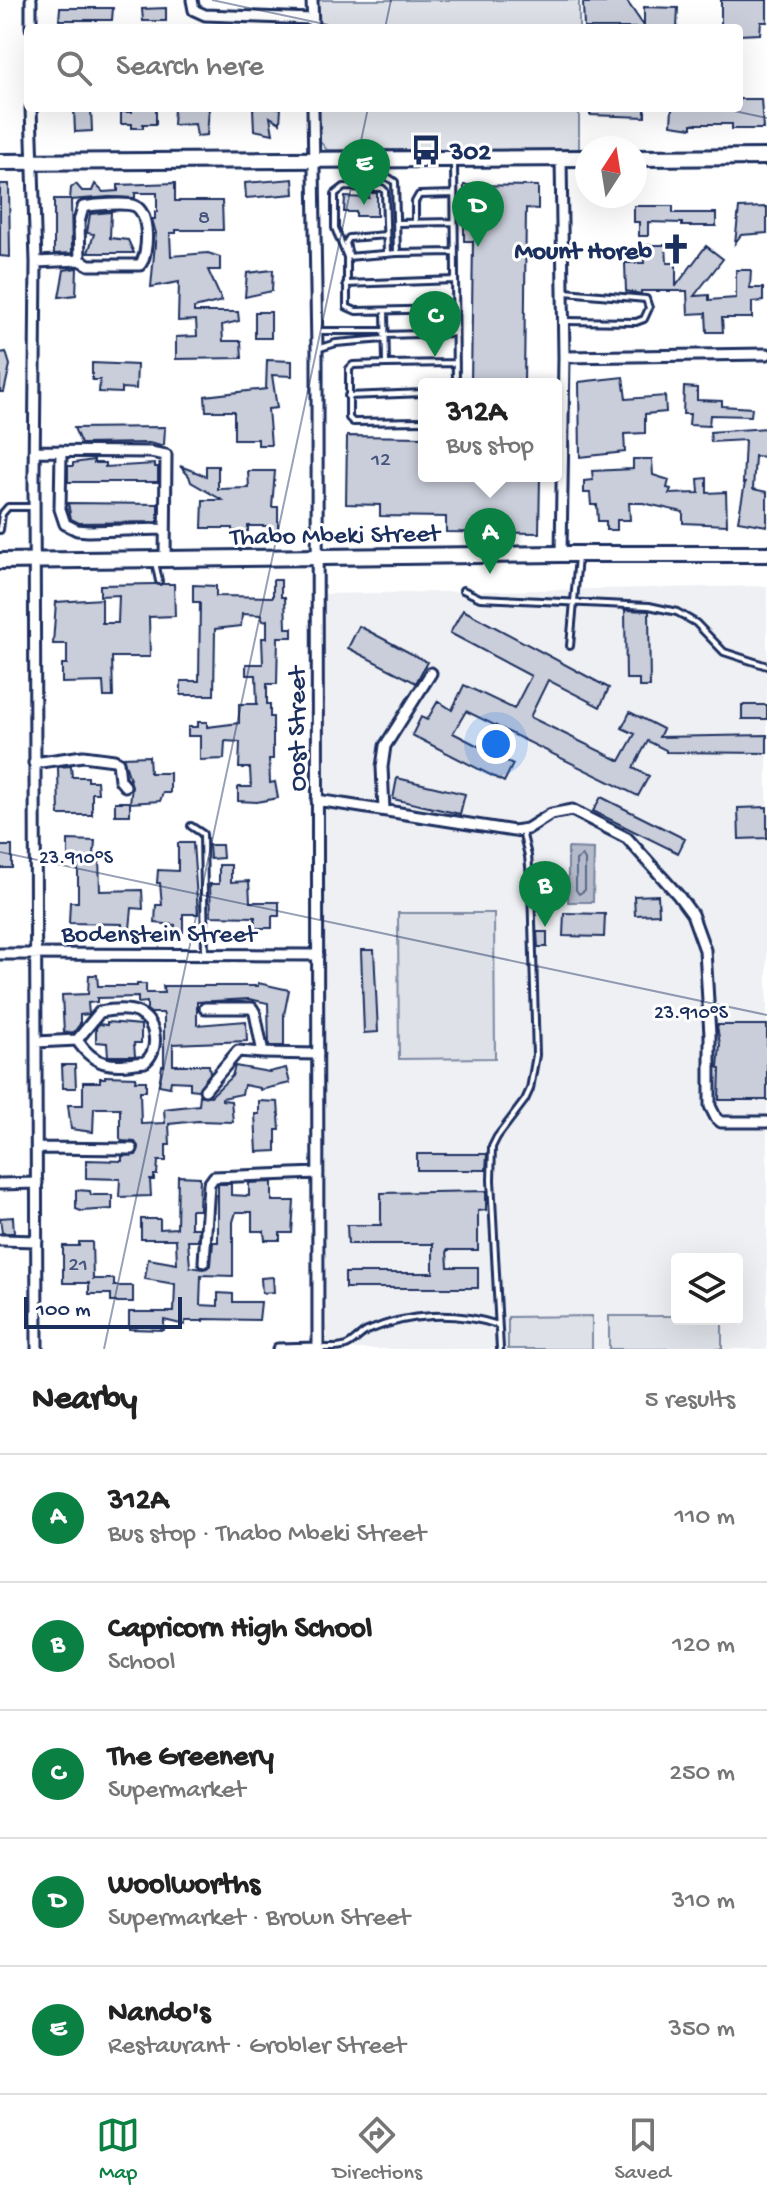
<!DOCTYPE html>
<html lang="en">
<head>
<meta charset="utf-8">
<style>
	body { margin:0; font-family:"Gochi Hand",sans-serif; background:#f2f2f2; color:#222 }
	.controls { position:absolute; right:24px; bottom:24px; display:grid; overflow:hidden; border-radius:8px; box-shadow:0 8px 32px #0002 }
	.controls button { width:72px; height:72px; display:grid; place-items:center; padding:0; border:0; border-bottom:2px solid #e0e0e0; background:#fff; color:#222; font:40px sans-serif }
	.compass { position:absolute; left:575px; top:136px; width:72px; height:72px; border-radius:50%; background:#fff; box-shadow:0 8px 32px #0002; rotate:12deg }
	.scale { position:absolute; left:24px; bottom:20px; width:158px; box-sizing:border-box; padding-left:8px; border:4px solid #1b2f5e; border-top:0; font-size:22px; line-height:28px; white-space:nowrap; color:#1b2f5e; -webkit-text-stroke:6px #fff; paint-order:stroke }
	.you { position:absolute; left:496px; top:744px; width:28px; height:28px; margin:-20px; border:6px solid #fff; border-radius:50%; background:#1a73e8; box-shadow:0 0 0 12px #1a73e833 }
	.badge { display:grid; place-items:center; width:52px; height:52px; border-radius:50%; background:#0b8043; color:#fff; font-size:26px; font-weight:700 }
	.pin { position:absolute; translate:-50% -66px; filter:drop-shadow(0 2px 4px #0008) }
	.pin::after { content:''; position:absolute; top:42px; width:28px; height:24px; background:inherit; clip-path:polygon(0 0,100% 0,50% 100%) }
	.popup { position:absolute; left:418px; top:378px; width:144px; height:104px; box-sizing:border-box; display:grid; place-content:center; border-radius:8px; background:#fff; filter:drop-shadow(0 2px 6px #0005); font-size:26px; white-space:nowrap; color:#767676 }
	.popup b { font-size:30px; color:#222 }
	.popup::after { content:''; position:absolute; left:50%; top:100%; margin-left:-16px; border:16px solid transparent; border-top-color:#fff }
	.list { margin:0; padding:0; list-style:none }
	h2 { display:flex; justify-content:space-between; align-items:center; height:104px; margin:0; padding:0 32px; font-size:34px }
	h2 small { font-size:26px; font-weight:400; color:#767676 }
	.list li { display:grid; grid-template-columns:52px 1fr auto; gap:24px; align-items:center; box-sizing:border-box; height:128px; padding:0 32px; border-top:2px solid #e0e0e0 }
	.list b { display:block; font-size:30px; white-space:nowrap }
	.list p { margin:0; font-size:26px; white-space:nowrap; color:#767676 }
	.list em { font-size:26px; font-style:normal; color:#767676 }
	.icon { flex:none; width:44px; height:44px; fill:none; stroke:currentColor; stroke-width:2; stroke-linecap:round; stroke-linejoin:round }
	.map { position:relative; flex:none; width:767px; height:1349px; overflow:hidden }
	.search { position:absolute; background:#fff; box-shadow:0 8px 32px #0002; left:24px; right:24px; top:24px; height:88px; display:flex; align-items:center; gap:20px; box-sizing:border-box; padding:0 28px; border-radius:8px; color:#767676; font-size:30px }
	.sheet { height:744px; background:#fff }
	nav { display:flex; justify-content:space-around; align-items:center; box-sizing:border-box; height:112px; border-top:2px solid #e0e0e0; background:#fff; font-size:22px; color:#767676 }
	nav a { display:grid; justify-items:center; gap:4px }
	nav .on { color:#0b8043 }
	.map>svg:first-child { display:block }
</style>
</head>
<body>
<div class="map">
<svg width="767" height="1349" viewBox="0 0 767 1349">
	<rect width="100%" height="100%" fill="#fff"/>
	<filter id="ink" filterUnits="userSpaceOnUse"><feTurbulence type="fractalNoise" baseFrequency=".0125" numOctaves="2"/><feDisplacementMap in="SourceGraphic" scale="16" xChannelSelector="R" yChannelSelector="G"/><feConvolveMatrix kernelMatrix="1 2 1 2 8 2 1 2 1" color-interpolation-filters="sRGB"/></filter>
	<g filter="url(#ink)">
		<!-- built -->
		<path fill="#eff0f4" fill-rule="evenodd" d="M767,586v763h-440l-8,-755zM677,1259h60v60h-60z"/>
		<!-- green -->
		<path fill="#dee1e7" stroke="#7c88a2" stroke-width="2" d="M316,0h263v28h-263z
			M317,108h262v42h-252l-10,-12z
			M398,913h96l1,145 -96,1z
			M592,1316v33h-84v-32z
			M609,1316h68v3h45v30h-113z"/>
		<!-- water -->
		<path fill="#b5bbca" stroke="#77839f" stroke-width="2" d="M568,848l26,1 -1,53h-25z"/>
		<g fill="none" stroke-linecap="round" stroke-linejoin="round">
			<!-- shore -->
			<path stroke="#596789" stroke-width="2" d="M582,856l3,4v30l-6,4 -3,-4v-30z"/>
		</g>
		<!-- building -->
		<path fill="#caceda" stroke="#1b2f5e" stroke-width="2" d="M605,0h21l18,26v-19l34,1 -1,20h-93l-1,-25h22z
			M721,0h46v22h-6l-1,12 -21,1v-7h-18z
			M60,8h53l-1,12h-53z
			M166,8v13h-23l-1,-12z
			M739,99h22l2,30h-31v-5h-40v4l-21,-3 1,-17h67z
			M74,108h17l1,23 -17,1z
			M132,108h24v16h-13v4h-11v-4h-11v-12h11z
			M174,108h35l-2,27 -10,1 -2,-12 -22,1z
			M253,108h28l-1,15 -10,-6 3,17 -19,-4z
			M590,108h55v9l-55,-2z
			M293,179l1,15 -48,4 -1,-15z
			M175,183v18h47l1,29h-47v3h-6l1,23 37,-3 12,4v13h-12l14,31 -28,7v4h44l1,9 -17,4 1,16h18l1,17 -66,1v-22l21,-1 -1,-16 -18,1 1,-39 -28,5 5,-54 -4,-14h3v-7h2v-19h-22v5l-26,-1 -38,3 1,53 -18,1v-55h16l1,-11 5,-4 6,7h10l3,-7 8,8 15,-1v-6z
			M0,184h9l1,73 -10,-1z
			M464,185l74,1v23l-12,-1 -2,176h-53l2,-143h-9z
			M369,193h8v23h-21v-4h-12l1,-15 24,1z
			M634,206h39v7h43v13h-34v-3l-34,-1v14h-9v-14h-5z
			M767,207v26l-26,2 -6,8 4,-35z
			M111,212l-1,26 18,2 6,13h-46l6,-19 -7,-1 3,-19z
			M643,245h23l1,18h9v23l30,-40 17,13 -29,37 15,-1v5l27,-2v-28h15l-1,18h13v13l-11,1v16h-30l1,14h-16l-1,-19 -18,1 -1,-23h-46v3l-15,-3 -1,-28h19z
			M77,268l-1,27 -17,2 5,-27z
			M273,270l-1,21 -27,6 2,-24z
			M255,312h16v26h-16z
			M6,352l4,13 -6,27h-4v-39z
			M267,360l25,1v15l-20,-1 5,33 -9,1 3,36h-13v-6h-24v-28h-28l-1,-15 61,-7z
			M92,363l45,2 -1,24 -14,-1v5l-23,-1 1,-12h-8z
			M623,377l3,22 39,-3 1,16 -21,2v19l-21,1 1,18 -45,5 -1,-75z
			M684,387l13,1v12l25,1v5l30,2 -1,8 -41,-1 -1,11 -20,-1 1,-11h-7z
			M165,427l-1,18 -3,1 -12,-3 -68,1 -7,-16z
			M767,428v29l-12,-1 -2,33 14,3v34l-29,-5 7,-38h-2l2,-43 -34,2 -1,-10z
			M347,436l77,1v39h116l-1,57 -93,-1v-15l-66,-1v-11l-34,-1z
			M633,459h19l1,16 16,5 -2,8 4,1 -2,5 30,-1 -1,-14 9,-1v15l19,-1 1,33 -44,-2v-11l-40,-9h-14l1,17h-13v10h-11v-9h-8l-1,-16h-6l-1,-12h-6v-12l9,-1 -1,-9 41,-2z
			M94,460v3h11v4l50,-3v3h3v15h-90v-16h5v-3z
			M180,466l26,10v-10h12v23l31,-1 -1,-17h27l-3,36h6v22h-11v-3h-19v5h-16v-3h-30l1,-28h19l-31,-18 -2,-6z
			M68,503l90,1v18l-79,1 -8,-4z
			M273,580h8v17h4l1,31h6v9h-14l-1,47h-10v20h3v13h3v42h-4l1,24 5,-1 3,16 -21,4 -19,-1v-14h13l-1,-19h-11l1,-26 -15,-1 -1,18 -24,1v-24h-12v-9h10v-5h9v5l32,-4v-19h18l-1,-29h-10v-11h17l-1,-26h5v-18l-5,1v-6l-20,-1 -1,12 -26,3 -1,66h-33v-14h18l1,-79h-7v-17l23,1v10l57,1z
			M156,584h18l1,32 -26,1 1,40h-38l1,40h-9l-1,-15 -41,1v-19h5v-20h-14l3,-42 46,-3v24h16l1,-28 -19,1v-11z
			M463,610l146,78 -9,19 -52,-27 -18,37 90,44 15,-27 -13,-6 8,-16 33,17 -4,8 108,-2v18l-101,-1v-2l-18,-9 -15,27 16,8 -11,20 -172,-85 -13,22 60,31 -9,18 -92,-47 9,-18 6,3 11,-19 14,9 12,-25 50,24 17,-33 -81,-43z
			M625,610l24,1 1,76h-11v-8h-13z
			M359,626l68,36 -11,21 -68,-35z
			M742,705h25v14h-25z
			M149,756l1,17h20v20h-7l-3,8 -30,2 2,-17 -9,-29z
			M71,766l1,11h16v4h9l1,12h-6v22h-33l-1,-48z
			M397,778l68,16 -5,20 -67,-15z
			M601,797l84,42 -7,14 -85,-42z
			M115,802h15v13h-15z
			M767,807v31l-28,1 -1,-31z
			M68,840l27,1 -1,14h5l1,36 42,-1 1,19 -11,-1 -2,21 -8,-1v-4l-53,-1 1,-21h8v-44h-10z
			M178,843h15l5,71h-15v18h-9l1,-7 -20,-2 1,-18h6l-2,-22h-3l1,-13 20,1z
			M209,845h13l1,13 -13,1z
			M0,846h12v22h-12z
			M219,865h12v17l18,-1 1,21h29v14h-7v12h-17v-11l-44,-1 -1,-32h9z
			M658,895l1,19 -24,1 -1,-19z
			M564,913l41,1 -1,23 -41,-1z
			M537,932h10v15h-9z
			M361,950h13l4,82 -14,1z
			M89,975h8l1,11h39v-2h9v9h18l-1,-7h95v-3l31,7 -5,25v31h-15l-1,-43 -19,-4 -52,3v23l49,-4 1,20 -74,3v21h36l1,8 -12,17 -8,-1v-7l-19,-1 -1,6 -11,-2 3,-19h2v-50l-1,-3h-12l-4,-3v-8l-9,1v-6l-41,1v4l-9,1 1,11 -9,1v9l-6,8 -10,1 -2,-38 26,-1z
			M107,1022l34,3v18h-7l1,13h-27l-1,-13 -11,-1v-14l3,-4 8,1z
			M717,1025h50v75h-48l1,-31 -2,-2 2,-22z
			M62,1065h13l1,23h-13z
			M235,1066l34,6 17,-4 4,15 -30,7v-2l-16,-3 -2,9 -20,4v2l9,1 2,21 -35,-1 -29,3 1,21h-4v16h-8l-1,14h-3v5h-4l1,16 -32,1 1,-18 -34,-1v-18l36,1v-5l14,-1 3,-7 -4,-6 -13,-1 -2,-3v-30h-26l-1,24 -22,-3 -3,-24h15v-23h17v-4h5v-2l31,1 -1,4h11v10h-6l1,33 24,-1 -1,-14 35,-4 1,-10 11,1 21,-20z
			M259,1101l19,1 2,28h-4v21l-19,1 -2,-38h4z
			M417,1154h70l-1,16h-69z
			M178,1176l22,1 -1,33h-8v18h8l-1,13h-10l2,26 13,2 8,-4 2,-23h5v-58h13v11l18,1v-13l23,-1v19h22l-2,32h-12v7h-15l-1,-9h-12v-19h-16l-3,10v54l-32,-1 -1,30 18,1v-13l15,1v8h28l-2,18 -56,-1v2h-18v4l-21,-5v10l-35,-1v-17h45l1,-28 -30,-5 3,-20 29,5 -1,-25h-35v-20h19v10l17,-1z
			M76,1190l14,1 1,4h21v14l-31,2 -5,-2z
			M486,1191v19l-8,1v39h-31l1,17h30v21h-133v-15h88v-29h-85l-1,-19h34v-32z
			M13,1217l1,16h-12l-2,-15z
			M79,1242h13l1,37h21v7h19v16h-22v-8h-22v-11h-26v-37h16z
			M273,1277l1,15 -12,1 -1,-15z"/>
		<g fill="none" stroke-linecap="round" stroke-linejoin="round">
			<!-- lane casing -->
			<g stroke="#1b2f5e" stroke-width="10">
				<path id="lane" d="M454,162l2,222
					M349,165l40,13 6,4 2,71 58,-1
					M415,222v-20l4,-7 35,-1
					M397,223l57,-1
					M397,253l-50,4v50l9,4 99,-2
					M349,255l-3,-12 3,-5 37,-3
					M347,257l-12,-29v-34l9,-7 38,1 3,3 2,63
					M346,284l109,-4
					M385,311l1,53 -33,1 -4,4v49l4,4 71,-1
					M565,321l71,1 8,-3 5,-11 -3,-9 -81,-7
					M319,331h65
					M384,335l71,-2
					M320,348l16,-5 48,-4
					M386,364l70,-1
					M348,396l76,-3
					M0,530l2,-16 6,-7h23
					M155,562l4,19
					M463,590l17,8 169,8 28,6 19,11 28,29 43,14
					M570,646l8,-89
					M191,826l12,8 2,119
					M321,1348c8,0 18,1 25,-2 8,-3 13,-11 21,-15 42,-18 88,-20 131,-6
					M500,1349l-9,-169 1,-33 5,-10 28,-37 5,-11 6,-34 -5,-168 -3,-31 -6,-25"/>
			</g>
			<!-- street casing -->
			<g stroke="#1b2f5e" stroke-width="15">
				<path id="street" d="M192,0l2,10 11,5 107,4
					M312,0l1,28
					M31,28v-28
					M31,108l5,154 -2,215 3,872
					M313,108l4,242 1,999
					M561,158l3,199 -3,197
					M36,262l44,-2 9,5h51c9,-11 10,-52 -5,-59 -9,-4 -42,-1 -52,1l-4,15 1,38
					M564,357l203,-3
					M34,451l116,1 16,3 -1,104
					M61,451l-1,58 5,15 12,6 11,1 77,-2
					M34,763l49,-7 31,4 4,2 2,18 5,6
					M317,800l197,31 13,-2 24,-15 21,-4 55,28 51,57 14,19 13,36 5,85v71l6,12 5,4h46
					M384,810l-2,-43 3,-21 46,-73
					M0,954l318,1
					M205,1008h47l3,5 8,40 55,1
					M36,1042l41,-2 23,-28c11,-2 28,-4 38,1 19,8 22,37 7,49 -32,4 -49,7 -68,-22
					M205,1090l33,-39 25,2
					M37,1148l95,1
					M0,1184l37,-1
					M0,1240l37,1
					M204,1262l5,-78 5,-7 104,-4
					M278,1349l40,-1"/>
			</g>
			<!-- primary casing -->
			<g stroke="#1b2f5e" stroke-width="20">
				<path id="primary" d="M635,158l132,-1
					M0,162l587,-4
					M0,561l561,-7h206"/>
			</g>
			<!-- lane -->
			<use href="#lane" stroke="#fff" stroke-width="4"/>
			<!-- street -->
			<use href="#street" stroke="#fff" stroke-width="9"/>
			<!-- primary -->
			<use href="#primary" stroke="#fff" stroke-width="14"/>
		</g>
	</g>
	<!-- ticks -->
	<path fill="none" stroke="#1b2f5e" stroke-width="2" stroke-opacity="0.45" d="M212,0l131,28M385,28l6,-28M720,108l47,10M0,852l767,163M104,1349l264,-1241"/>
	<!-- icons -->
	<defs>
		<g id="bus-bare" transform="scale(2.4)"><path d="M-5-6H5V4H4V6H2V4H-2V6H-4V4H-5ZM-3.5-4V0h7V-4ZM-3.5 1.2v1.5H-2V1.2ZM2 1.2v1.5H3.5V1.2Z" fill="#1b2f5e" stroke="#fff" stroke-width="2.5" paint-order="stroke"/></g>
		<g id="church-bare" transform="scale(2.4)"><path d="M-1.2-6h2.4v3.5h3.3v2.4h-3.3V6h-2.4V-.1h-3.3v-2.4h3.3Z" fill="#1b2f5e" stroke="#fff" stroke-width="2.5" paint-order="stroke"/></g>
	</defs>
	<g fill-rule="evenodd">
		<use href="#bus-bare" x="426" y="150"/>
		<use href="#church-bare" x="676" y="249"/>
	</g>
	<g text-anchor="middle" stroke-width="6" stroke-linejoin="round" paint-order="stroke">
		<!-- number labels -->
		<g font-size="22" fill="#47577d">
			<text x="204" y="223">8</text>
			<text x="381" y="465">12</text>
			<text x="78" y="1270">21</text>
		</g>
		<!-- poi labels -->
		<g font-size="26" font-weight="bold" fill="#1b2f5e" stroke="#fff" text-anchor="start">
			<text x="450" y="159">302</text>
			<text x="652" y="258" text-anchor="end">Mount Horeb</text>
		</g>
		<!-- street labels -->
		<g font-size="26" fill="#1b2f5e" stroke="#fff">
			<text transform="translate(335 533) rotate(-1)" y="9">Thabo Mbeki Street</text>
			<text transform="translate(295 729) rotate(-90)" y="9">Oost Street</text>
			<text x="159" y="941">Bodenstein Street</text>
		</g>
	</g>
	<g font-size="20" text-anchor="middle" fill="#1b2f5e" stroke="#fff" stroke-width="6" stroke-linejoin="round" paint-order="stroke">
		<text x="76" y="863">23.910°S</text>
		<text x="691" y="1018">23.910°S</text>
	</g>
</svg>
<div class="controls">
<button><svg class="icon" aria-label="layers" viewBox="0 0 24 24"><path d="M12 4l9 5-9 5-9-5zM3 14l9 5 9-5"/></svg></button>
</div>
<svg class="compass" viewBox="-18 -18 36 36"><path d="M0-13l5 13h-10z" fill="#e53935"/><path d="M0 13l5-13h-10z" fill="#767676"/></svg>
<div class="scale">100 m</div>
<div class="you"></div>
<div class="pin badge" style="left:490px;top:574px">A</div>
<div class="popup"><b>312A</b>Bus stop</div>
<div class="pin badge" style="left:545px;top:927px">B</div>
<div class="pin badge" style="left:435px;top:357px">C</div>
<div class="pin badge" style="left:478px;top:247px">D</div>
<div class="pin badge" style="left:364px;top:205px">E</div>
<div class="search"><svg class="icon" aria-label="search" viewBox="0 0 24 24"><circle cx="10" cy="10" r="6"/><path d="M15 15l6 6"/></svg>Search here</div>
</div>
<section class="sheet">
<h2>Nearby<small>5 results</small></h2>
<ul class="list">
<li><span class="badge">A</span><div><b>312A</b><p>Bus stop · Thabo Mbeki Street</p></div><em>110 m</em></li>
<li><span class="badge">B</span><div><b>Capricorn High School</b><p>School</p></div><em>120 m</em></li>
<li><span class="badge">C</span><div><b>The Greenery</b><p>Supermarket</p></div><em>250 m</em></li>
<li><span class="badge">D</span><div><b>Woolworths</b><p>Supermarket · Brown Street</p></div><em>310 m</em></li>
<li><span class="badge">E</span><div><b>Nando's</b><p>Restaurant · Grobler Street</p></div><em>350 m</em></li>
</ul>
</section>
<nav>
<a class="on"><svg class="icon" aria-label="map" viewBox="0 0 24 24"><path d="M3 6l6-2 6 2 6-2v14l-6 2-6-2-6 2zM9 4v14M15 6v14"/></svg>Map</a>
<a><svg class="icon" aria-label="directions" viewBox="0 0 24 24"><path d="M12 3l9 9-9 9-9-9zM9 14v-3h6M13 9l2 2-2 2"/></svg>Directions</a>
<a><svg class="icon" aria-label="saved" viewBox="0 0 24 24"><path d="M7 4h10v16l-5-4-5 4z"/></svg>Saved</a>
</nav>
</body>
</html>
